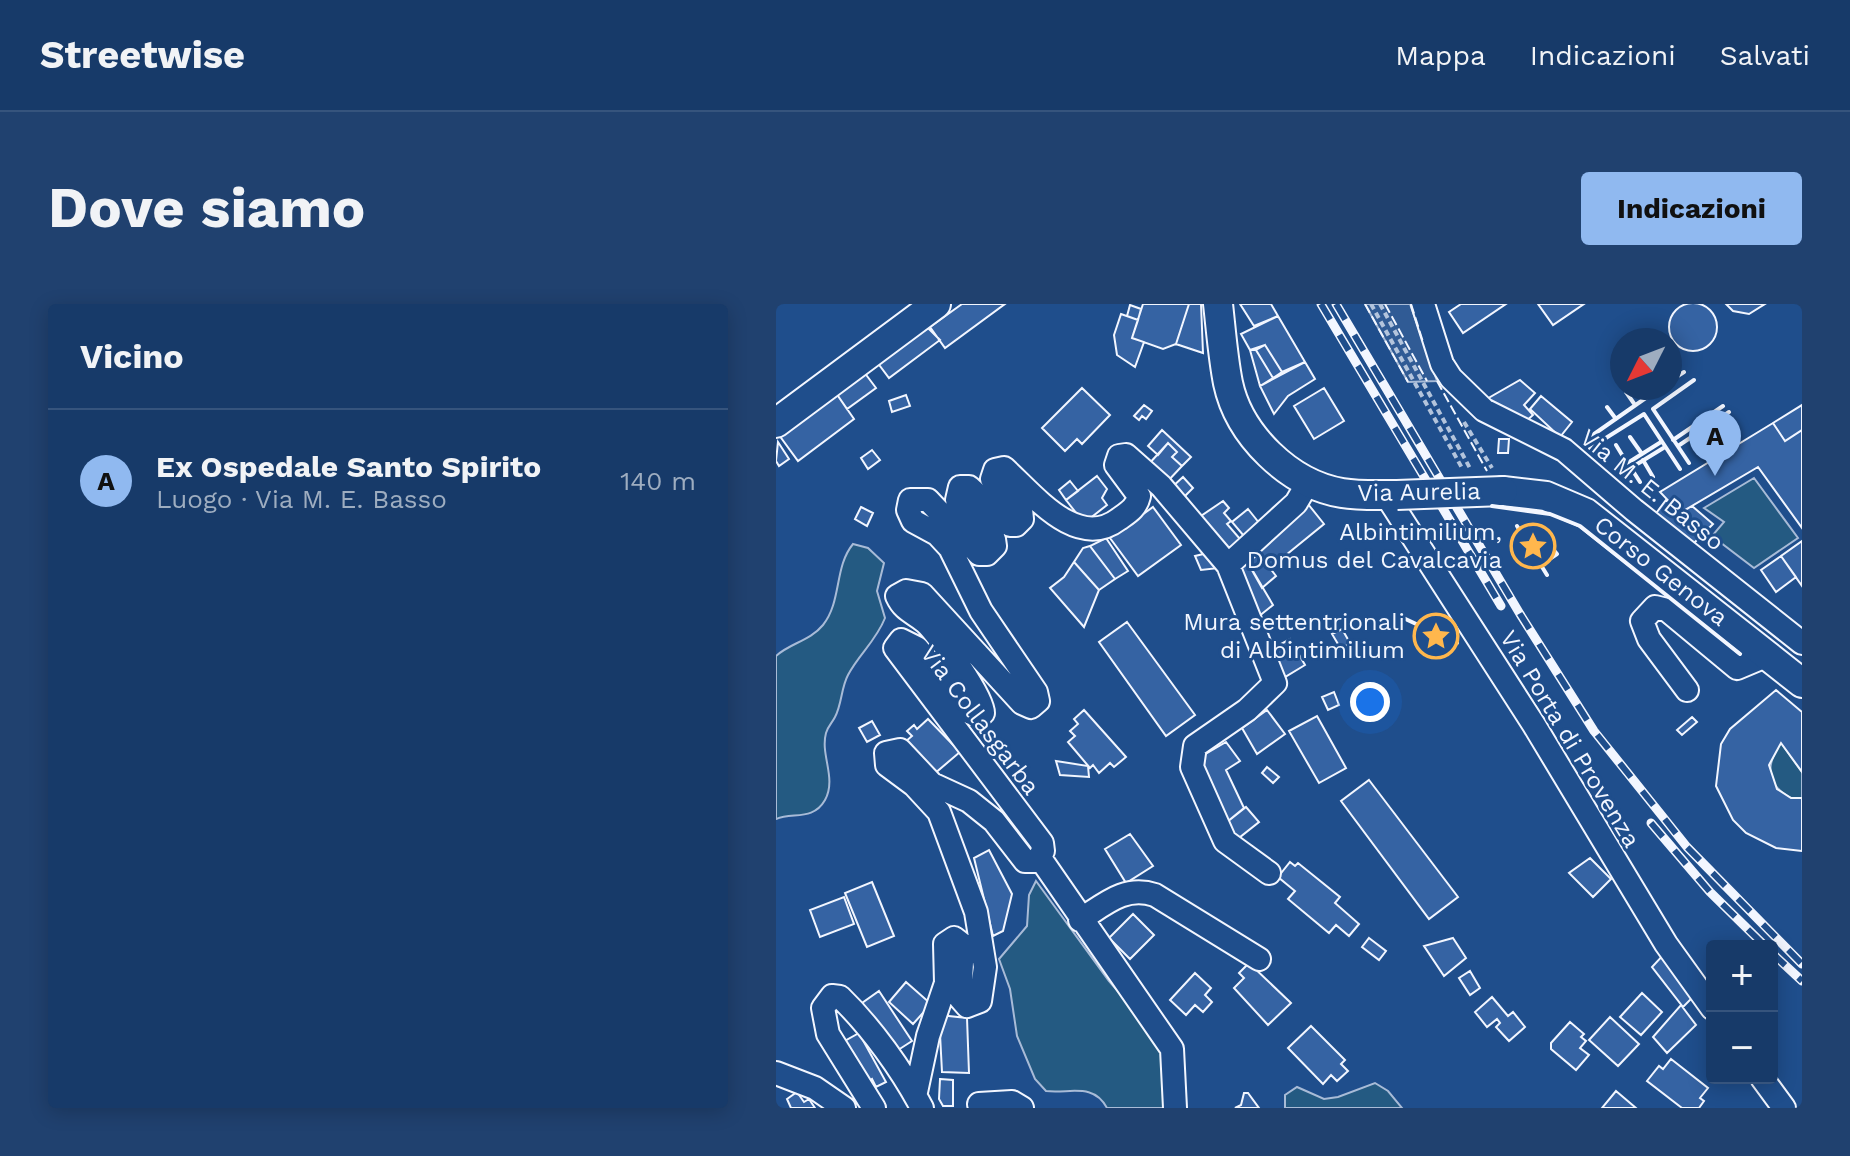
<!DOCTYPE html>
<html lang="it">
<head>
<meta charset="utf-8">
<style>
	body { margin:0; font-family:"Work Sans",sans-serif; background:#20416f; color:#f1f3f6 }
	.controls { position:absolute; right:24px; bottom:24px; display:grid; overflow:hidden; border-radius:8px; box-shadow:0 4px 20px #0003 }
	.controls button { width:72px; height:72px; display:grid; place-items:center; padding:0; border:0; border-bottom:2px solid #36547d; background:#173a69; color:#f1f3f6; font:40px sans-serif }
	.compass { position:absolute; left:834px; top:24px; width:72px; height:72px; border-radius:50%; background:#173a69; box-shadow:0 4px 20px #0003; rotate:228deg }
	.you { position:absolute; left:594px; top:398px; width:28px; height:28px; margin:-20px; border:6px solid #fff; border-radius:50%; background:#1a73e8; box-shadow:0 0 0 12px #1a73e833 }
	.badge { display:grid; place-items:center; width:52px; height:52px; border-radius:50%; background:#90b9f0; color:#111; font-size:26px; font-weight:700 }
	.pin { position:absolute; translate:-50% -66px; filter:drop-shadow(0 2px 4px #0008) }
	.pin::after { content:''; position:absolute; top:42px; width:28px; height:24px; background:inherit; clip-path:polygon(0 0,100% 0,50% 100%) }
	.list { margin:0; padding:0; list-style:none }
	h2 { display:flex; justify-content:space-between; align-items:center; height:104px; margin:0; padding:0 32px; font-size:34px }
	h2 small { font-size:26px; font-weight:400; color:#9eadc0 }
	.list li { display:grid; grid-template-columns:52px 1fr auto; gap:24px; align-items:center; box-sizing:border-box; height:144px; padding:0 32px; border-top:2px solid #36547d }
	.list b { display:block; font-size:30px; white-space:nowrap }
	.list p { margin:0; font-size:26px; white-space:nowrap; color:#9eadc0 }
	.list em { font-size:26px; font-style:normal; color:#9eadc0 }
	.map { position:relative; flex:none; width:1026px; height:804px; overflow:hidden; border-radius:8px }
	header { display:flex; align-items:center; gap:48px; box-sizing:border-box; height:112px; padding:0 40px; background:#173a69; border-bottom:2px solid #36547d }
	header strong { font-size:38px }
	nav { display:flex; gap:44px; margin-inline-start:auto; font-size:28px }
	.intro { display:flex; align-items:center; justify-content:space-between; box-sizing:border-box; height:192px; padding:0 48px }
	h1 { margin:0; font-size:56px }
	.button { padding:20px 36px; border-radius:8px; background:#90b9f0; color:#111; font-size:28px; font-weight:700 }
	main { display:flex; gap:48px; padding:0 48px }
	aside { flex:1; background:#173a69; border-radius:8px; box-shadow:0 4px 20px #0003 }
	.map>svg:first-child { display:block }
</style>
</head>
<body>
<header>
<strong>Streetwise</strong>
<nav><a>Mappa</a><a>Indicazioni</a><a>Salvati</a></nav>
</header>
<div class="intro"><h1>Dove siamo</h1><a class="button">Indicazioni</a></div>
<main>
<aside>
<h2>Vicino<small></small></h2>
<ul class="list">
<li><span class="badge">A</span><div><b>Ex Ospedale Santo Spirito</b><p>Luogo · Via M. E. Basso</p></div><em>140 m</em></li>
</ul>
</aside>
<div class="map">
<svg width="1026" height="804" viewBox="0 0 1026 804">
	<rect width="100%" height="100%" fill="#1f4e8c"/>
	<!-- green -->
	<path fill="#245a82" stroke="#a8bbd7" stroke-width="2" d="M978,174l44,60 -44,30 -42,-32 12,-14 -20,-14z
		M77,240l15,4 16,15 -7,28 8,27c-9,23 -26,36 -37,57 -7,13 -6,29 -13,42 -3,6 -7,9 -9,16 -6,22 11,45 -1,67 -12,21 -32,12 -49,19v-163c14,-13 34,-15 47,-31 19,-24 11,-58 30,-81z
		M1005,439l21,29v26h-11c-25,-13 -26,-33 -10,-55z
		M260,577l73,100 51,58 6,27v42h-59c-14,-26 -38,-14 -61,-17l-11,-12 -18,-43 -7,-47 -11,-30 28,-33 2,-31z
		M599,779l13,8 14,17h-117v-13l12,-8 27,12 14,-2z"/>
	<!-- parking -->
	<path fill="#305b95" stroke="#a8bbd7" stroke-width="2" d="M589,0h45l27,77 -29,1z"/>
	<!-- building -->
	<path fill="#3563a3" stroke="#f2f6ff" stroke-width="2" d="M893 23a24 24 0 1 1 48 0a24 24 0 1 1-48 0Z
		M186,0h43l-60,44 -15,-21z
		M367,0h46l-13,40 -13,5 -31,-11z
		M413,0h12l2,49 -27,-9z
		M464,0h31l7,12 -24,10z
		M685,0h45l-43,29 -14,-21z
		M762,0h46l-31,21z
		M950,0h39l-16,10 -16,-3z
		M354,1l11,4 -3,11 -11,-4z
		M345,10l17,6 -6,18 12,4 -9,25 -18,-12 -3,-20z
		M502,12l27,46 -23,10 -17,-27 -15,5 -9,-16z
		M150,22l14,14 -51,38 -12,-16z
		M489,41l17,27 -9,6 -17,-28z
		M474,46h6l17,28 -13,8z
		M529,58l10,17 -27,17 -14,18 -14,-28z
		M88,68l12,16 -29,21 -11,-16z
		M744,76l15,13 -11,12 9,10 -11,10 -37,-25z
		M306,84l28,27 -28,29 -5,-5 -12,12 -23,-23z
		M548,84l20,33 -30,18 -20,-33z
		M60,89l18,26 -56,42 -19,-26z
		M130,91l4,11 -18,6 -3,-11z
		M765,92l31,26 -12,15 -30,-28z
		M368,101l8,6 -6,8 -4,-3 -3,4 -5,-4z
		M1026,101v25l-17,11 -12,-18z
		M997,119l12,18 17,-11v98l-44,-61 -78,46 -20,-21z
		M386,126l29,27 -9,9 -10,-9 5,-5 -9,-9 -10,12 -10,-9z
		M723,135h10l-1,14h-10z
		M2,138l11,17 -10,7 -3,-5z
		M392,139l9,9 -5,5 10,9 -16,17 -19,-17z
		M96,146l8,10 -12,9 -7,-11z
		M321,172l10,13 -5,9 5,7 -23,18 -18,-23z
		M407,173l10,11 -11,11 -11,-11z
		M294,177l8,10 -12,9 -7,-10z
		M890,196l14,13 12,-7 21,18 -24,24 -35,-32z
		M447,197l6,7 -5,5 7,8 -4,3 19,22 -14,12 -34,-40z
		M532,200l16,20 -54,44 6,8 -14,12 -18,-32z
		M85,203l12,6 -6,13 -12,-7z
		M377,203l28,38 -43,31 -28,-38z
		M472,205l16,20 -15,13 -17,-20z
		M330,234l22,33 -13,8 -25,-33z
		M1026,237v45l-21,-30z
		M314,242l25,33 -16,11 -25,-28 9,-14z
		M436,248l7,16 -18,2 -6,-14z
		M468,252l29,49 -15,12 -25,-52z
		M1005,252l15,21 -20,15 -15,-22z
		M298,258l25,28 -15,37 -34,-39 14,-11z
		M351,318l68,93 -29,21 -67,-94z
		M566,325l8,14 -9,6 -9,-15z
		M514,335l15,26 -20,12 -15,-27z
		M1000,386l26,22v60l-21,-29 -12,22 8,24 14,9h11v53l-26,-3 -30,-15 -13,-13 -17,-34 5,-42 9,-15z
		M558,388l5,13 -11,5 -6,-13z
		M308,406l42,47 -12,10 -4,-4 -11,10 -6,-8 -3,3 -22,-26 7,-6 -5,-5 8,-7 -4,-5z
		M491,406l18,24 -28,20 -15,-26z
		M541,412l29,52 -27,15 -30,-52z
		M916,413l5,5 -15,13 -5,-5z
		M152,415l32,33 -26,22 -29,-32 7,-6 -5,-5 7,-6 3,4z
		M96,417l8,14 -13,7 -8,-14z
		M450,438l14,19 -14,9 18,38 -22,18 -25,-67z
		M280,457l32,5 1,11 -29,-2z
		M491,463l12,10 -6,6 -11,-10z
		M593,476l89,117 -29,22 -88,-118z
		M470,503l13,15 -24,19 -13,-15z
		M354,530l23,32 -27,17 -21,-34z
		M213,546l23,44 -9,37 -10,5 -19,-78z
		M814,554l21,21 -18,18 -24,-24z
		M514,558l5,4 3,-3 42,34 -5,6 24,21 -10,12 -13,-11 -7,8 -41,-34 7,-8 -17,-14z
		M96,578l22,54 -27,11 -22,-54z
		M68,593l10,27 -34,13 -10,-27z
		M357,610l21,21 -24,24 -21,-21z
		M593,634l17,13 -7,9 -17,-13z
		M677,634l13,20 -22,18 -20,-30z
		M889,649l29,43 -11,11 -31,-40z
		M473,659l42,40 -23,22 -34,-37 10,-10 -5,-5z
		M694,667l10,17 -10,7 -11,-17z
		M419,669l16,15 -6,7 7,7 -9,10 -8,-7 -9,10 -16,-15z
		M130,678l25,22 -18,20 -24,-22z
		M103,687l33,50 -17,11 -33,-49z
		M866,689l20,19 -21,23 -21,-18z
		M716,693l16,19 5,-4 12,15 -16,14 -13,-14 4,-4 -3,-4 -10,8 -12,-15z
		M905,701l15,20 -29,28 -14,-16z
		M163,711l28,3 2,55 -27,-1z
		M834,713l29,27 -21,22 -29,-26z
		M794,718l14,12 -3,3 5,4 -6,7 9,7 -13,15 -25,-21v-6z
		M535,722l34,34 -4,4 7,7 -11,10 -6,-6 -8,9 -35,-36z
		M83,729l27,49 -10,5 -4,-8 -6,4 -23,-41z
		M895,755l37,29 -8,10 4,3 -5,7h-17l-35,-27 12,-15 4,3z
		M164,775l13,1v26h-10l-4,-7z
		M840,787l20,17h-34z
		M21,788l7,10 5,-3 6,9h-24l-4,-9z
		M468,789h4l11,15h-24l6,-3z"/>
	<g fill="none" stroke-linecap="round" stroke-linejoin="round">
		<!-- minor casing -->
		<g stroke="#f2f6ff" stroke-width="26">
			<path id="minor" d="M647,0l19,60 9,14 33,32 80,40 70,60 168,133
				M610,191l148,230 132,219 46,64
				M452,261l47,118 -28,27 -52,36 -3,21 33,74 44,32
				M911,386l-38,-51 -7,-18 13,-14 12,3 70,58 31,-13
				M264,554l132,191 3,59
				M304,616c25,-16 45,-35 75,-25l104,64
				M0,769l39,15 29,20
				M986,774l22,30
				M140,788l12,-56 18,-53 -1,-39 9,-6 9,7 -3,53 7,8 13,-5 5,-34 -9,-55 -37,-100 -25,-27 -27,-20 -1,-12 14,-3 32,34 37,17 25,20 31,40h12l6,-10 -1,-8 -147,-195 6,-8 16,8 54,65h12c3,-12 -46,-81 -58,-91 -12,-10 -21,-11 -28,-26l9,-5 16,3 100,109 9,4 7,-6 -2,-9 -55,-81 -31,-63 -13,-14 -24,-13 -5,-11 2,-10h18l51,54h8l8,-8 -1,-7 -37,-39 3,-13h9l41,38h6l6,-6 -1,-10 -29,-30 3,-9 9,-2c30,27 73,83 115,51 10,-7 17,-11 20,-23l-23,-31 3,-9 7,-1 35,31 67,79 68,-62 13,-22
				M203,800l33,-2 10,6
				M98,804l-46,-74 -5,-26 9,-12 8,1c31,30 62,73 82,111"/>
		</g>
		<!-- major casing -->
		<g stroke="#f2f6ff" stroke-width="32">
			<path id="major" d="M442,0c3,26 5,54 10,79 11,52 61,101 114,110 18,3 37,2 55,2
				M0,119l160,-119
				M727,187l43,5 40,17 216,170"/>
		</g>
		<!-- path -->
		<path stroke="#b3c4dc" stroke-width="4" stroke-dasharray="6 4" stroke-linecap="butt" d="M595,0l91,164
			M604,0l91,166
			M688,118l28,46"/>
		<!-- minor -->
		<use href="#minor" stroke="#1f4e8c" stroke-width="22"/>
		<!-- major -->
		<use href="#major" stroke="#1f4e8c" stroke-width="28"/>
		<!-- rail casing -->
		<g stroke="#f2f6ff" stroke-width="9">
			<path id="rail" d="M545,0l180,302
				M560,0l184,310 74,117 93,116 115,117
				M875,519l59,69 55,54
				M996,649l30,28"/>
		</g>
		<!-- rail -->
		<use href="#rail" stroke="#1f4e8c" stroke-width="6" stroke-dasharray="18" stroke-linecap="butt"/>
		<!-- major-bridge casing -->
		<g stroke="#f2f6ff" stroke-width="32" stroke-linecap="butt">
			<path id="major-bridge" d="M621,191l106,-4"/>
		</g>
		<!-- major-bridge -->
		<use href="#major-bridge" stroke="#1f4e8c" stroke-width="28"/>
		<!-- fence -->
		<path stroke="#f2f6ff" stroke-width="2" stroke-dasharray="10 4" stroke-linecap="butt" d="M589,0l43,78
			M609,0l42,77
			M635,0l12,38
			M661,77l50,90"/>
		<!-- wall -->
		<path stroke="#f2f6ff" stroke-width="4" d="M894,77l14,-9
			M850,88l9,13
			M831,103l9,12
			M854,133l12,17
			M811,135l73,-51
			M897,136l50,-34
			M840,141l11,18
			M902,142l51,-34
			M814,144l54,-34 36,55
			M867,156l10,17
			M913,159l-36,-54 41,-29
			M855,164l9,14
			M842,165l43,-27
			M845,170l44,-27
			M716,202l58,8 30,12 160,128
			M741,222l30,49
			M766,232l15,18 -15,10
			M758,238l7,8
			M773,256l-8,-10 8,-6
			M623,312l58,27"/>
	</g>
	<!-- icons -->
	<defs>
		<g id="sight-ring" transform="scale(2.3)"><circle r="9.5" fill="#1f4e8c" stroke="#ffb74d" stroke-width="1.5"/><path d="M0-6L1.8-2.2L6-1.7L2.9 1.2L3.7 5.4L0 3.3L-3.7 5.4L-2.9 1.2L-6-1.7L-1.8-2.2Z" fill="#ffb74d"/></g>
	</defs>
	<g fill-rule="evenodd">
		<use href="#sight-ring" x="757" y="242"/>
		<use href="#sight-ring" x="660" y="332"/>
	</g>
	<g text-anchor="middle" stroke-width="6" stroke-linejoin="round" paint-order="stroke">
		<!-- street labels -->
		<g font-size="24" fill="#f2f6ff" stroke="#1f4e8c">
			<text transform="translate(876 186) rotate(39)" y="8">Via M. E. Basso</text>
			<text transform="translate(643 188) rotate(-1)" y="8">Via Aurelia</text>
			<text transform="translate(885 267) rotate(38)" y="8">Corso Genova</text>
			<text transform="translate(204 416) rotate(53)" y="8">Via Collasgarba</text>
			<text transform="translate(794 435) rotate(59)" y="8">Via Porta di Provenza</text>
		</g>
		<!-- poi labels -->
		<g font-size="24" fill="#f2f6ff" stroke="#1f4e8c" text-anchor="end">
			<text x="726" y="236">Albintimilium,<tspan x="726" dy="28">Domus del Cavalcavia</tspan></text>
			<text x="629" y="326">Mura settentrionali<tspan x="629" dy="28">di Albintimilium</tspan></text>
		</g>
	</g>
</svg>
<div class="controls">
<button>+</button>
<button>−</button>
</div>
<svg class="compass" viewBox="-18 -18 36 36"><path d="M0-13l5 13h-10z" fill="#e53935"/><path d="M0 13l5-13h-10z" fill="#9eadc0"/></svg>
<div class="you"></div>
<div class="pin badge" style="left:939px;top:172px">A</div>
</div>
</main>
</body>
</html>
